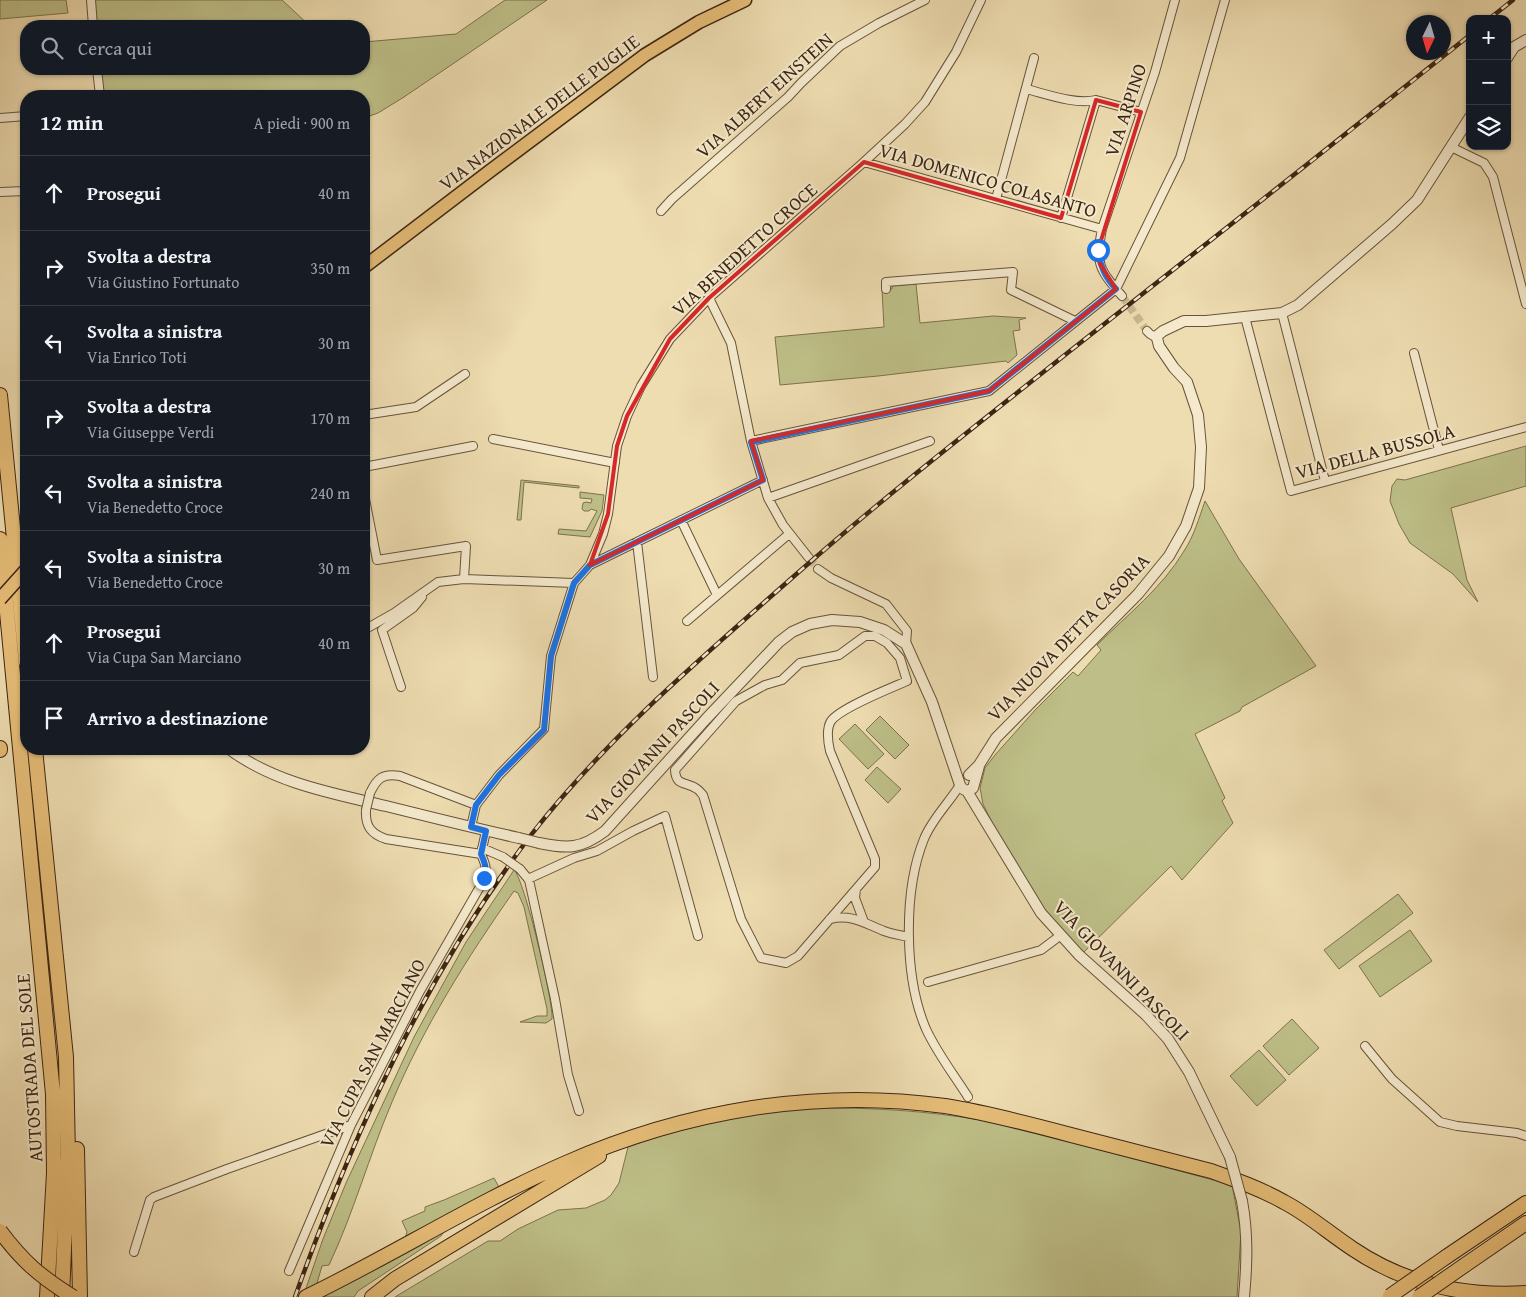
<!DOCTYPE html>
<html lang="it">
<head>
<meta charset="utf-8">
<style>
	body { margin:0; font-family:"Gentium Book Plus",serif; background:#242831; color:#f1f3f6 }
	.controls { position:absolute; right:15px; top:15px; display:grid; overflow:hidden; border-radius:10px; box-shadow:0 1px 4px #0004 }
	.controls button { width:45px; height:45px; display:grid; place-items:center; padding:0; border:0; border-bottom:1px solid #363941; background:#171b24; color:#f1f3f6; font:25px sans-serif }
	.compass { position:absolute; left:1406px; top:15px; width:45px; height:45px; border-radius:50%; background:#171b24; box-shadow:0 1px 4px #0004; rotate:185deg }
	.stop { position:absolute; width:15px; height:15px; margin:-11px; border:4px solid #1a73e8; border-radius:50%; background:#fff }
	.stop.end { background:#1a73e8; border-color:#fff; box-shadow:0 1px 5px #0008 }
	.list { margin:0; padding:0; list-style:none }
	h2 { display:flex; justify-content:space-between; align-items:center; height:65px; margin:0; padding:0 20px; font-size:21px }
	h2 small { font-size:16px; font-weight:400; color:#9ea1a6 }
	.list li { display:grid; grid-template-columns:32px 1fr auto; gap:15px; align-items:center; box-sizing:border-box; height:75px; padding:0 20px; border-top:1px solid #363941 }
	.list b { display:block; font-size:19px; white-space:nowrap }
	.list p { margin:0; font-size:16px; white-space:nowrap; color:#9ea1a6 }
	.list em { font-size:16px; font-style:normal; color:#9ea1a6 }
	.icon { flex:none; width:28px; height:28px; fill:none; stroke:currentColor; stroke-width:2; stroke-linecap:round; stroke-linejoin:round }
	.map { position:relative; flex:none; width:1526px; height:1297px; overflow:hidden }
	.search { position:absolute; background:#171b24; box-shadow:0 1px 4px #0004; left:20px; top:20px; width:350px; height:55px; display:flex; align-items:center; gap:12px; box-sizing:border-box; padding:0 18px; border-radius:20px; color:#9ea1a6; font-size:19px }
	.panel { position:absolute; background:#171b24; box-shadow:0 1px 4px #0004; left:20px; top:90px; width:350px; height:665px; border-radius:20px }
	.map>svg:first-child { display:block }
</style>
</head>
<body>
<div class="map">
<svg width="1526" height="1297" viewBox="0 0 1526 1297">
	<rect width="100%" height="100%" fill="#eeddb1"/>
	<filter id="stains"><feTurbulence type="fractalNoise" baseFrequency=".004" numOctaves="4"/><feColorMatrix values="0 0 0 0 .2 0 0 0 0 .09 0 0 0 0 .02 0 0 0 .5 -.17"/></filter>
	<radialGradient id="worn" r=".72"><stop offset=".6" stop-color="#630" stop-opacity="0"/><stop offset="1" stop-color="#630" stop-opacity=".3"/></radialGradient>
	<!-- green -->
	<path fill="#bebf88" stroke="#7d724e" d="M0,0h66l2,13 -68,6z
		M94,0h188l28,26h-213z
		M505,0h42l-143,97 -26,16 -14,5v-22h-261l-3,-27h264v-27l92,-8z
		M916,284l4,39 73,-7 33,2 -7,2 1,10 -7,1 4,24 -9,8 -2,-2 -128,15 -98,9 -5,-48 109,-10 -2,-37 10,-1v-3z
		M1526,446v40l-75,22 16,72 11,22 -25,-28 -43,-31 -11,-19 -9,-23 2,-15 5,-7 8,1z
		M521,480l58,6v2l-55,-6 -3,38h-4z
		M580,492l24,3 -2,16 -12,26 -32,-3 1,-5 27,2 11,-20 -6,-2 -2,2h-5l-2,-2 1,-6 3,-1 5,1 1,-4 -12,-1z
		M1205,501l34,58 77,107 -74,41 -2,4 -45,23 30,64 -3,3 11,22 -51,57 -11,-14 -88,87 -38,-43 -40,-61 -22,-45 -3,-16 5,-20 10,-13 41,-46 37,-37 5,4 23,-26 -4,-5c30,-30 65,-57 87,-94 10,-15 15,-33 21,-50z
		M880,716l29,29 -14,14 -29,-29z
		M855,724l29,30 -16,15 -29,-30z
		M877,767l24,22 -13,14 -23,-23z
		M514,870c10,8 40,134 38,149l-6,4 -26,-1 17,-6h10v-7l-23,-102 -6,-14 -4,-2c-47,67 -90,135 -122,211 -23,54 -38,110 -63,163l-7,1 -9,31h-10l20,-58 23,-56 68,-146 52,-95z
		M1398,894l15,19 -74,56 -15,-19z
		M1410,930l22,31 -52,36 -21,-31z
		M1292,1019l27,29 -30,27 -26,-29z
		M1259,1050l27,30 -29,26 -27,-30z
		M831,1108c59,0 118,5 176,17l225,60 9,47 -4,65h-842l93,-56h12l18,-12 40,-19 28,-2 19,-8 6,-5 8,-12 9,-36c47,-17 96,-29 146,-35 18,-3 38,-3 57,-4z
		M494,1178l5,9 -53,28 -3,18 -2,3 -83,55 -4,6h-34l80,-42 7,-23 -5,-11 23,-10v-4l19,-7z"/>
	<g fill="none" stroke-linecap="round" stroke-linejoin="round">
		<!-- minor-tunnel -->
		<path stroke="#cab891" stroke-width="8" stroke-dasharray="8 4" stroke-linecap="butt" d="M1122,296l25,35
			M809,558l9,11"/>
		<!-- minor casing -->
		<g stroke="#68533a" stroke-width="10">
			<path id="minor" d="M91,0l2,26
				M97,69l3,27
				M1026,89c20,5 50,16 70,11l45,12
				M0,118l26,-2
				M1451,147l33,16 9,14 33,127
				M864,162l238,67
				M0,192l26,-1
				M996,199l38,-141
				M661,211l11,-12 116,-102 13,-14 39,-37 39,-23 46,-23
				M1061,218l35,-118
				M886,289v-7l127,-10 -2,18 64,31
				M1122,296c-23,-27 -27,-32 -20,-67l53,-157 20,-72
				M709,298l22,45 20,98 17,57 15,27 26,33
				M1282,313l43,168
				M1245,317l46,174 235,-64
				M1147,331l3,3 7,4
				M1414,353l25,97
				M364,415l52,-8 49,-33
				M493,439l122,24
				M751,441l238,-50 127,-102 64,-131 45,-158
				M364,467l109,-21
				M364,494l13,66 89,-14 -2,33
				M768,498l162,-57
				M681,520l36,75
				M637,542l16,135
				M590,565l173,-85
				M818,569l13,9 55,26 21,27 -1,13
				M687,621l102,-87
				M364,630l30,-17 44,-31 26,-3 110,4
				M401,687l-19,-57 31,-22 9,-11
				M960,785c-12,19 -28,34 -36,54 -21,52 -20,139 2,190 11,24 28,46 42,68
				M370,793c7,-15 13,-20 30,-17l76,29
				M366,810c-1,16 5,24 20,29l95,15
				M471,827l5,-22 23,-30 45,-46 7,-73 23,-73 16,-18 13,-31 5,-20 9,-68 10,-30 14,-30 29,-47 39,-41 155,-136 41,-38 20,-22 31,-50 25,-52
				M482,848l21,9
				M481,854l5,-23
				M520,869l9,11 26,119 13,76 11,36
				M528,879l46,-21 23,-7 36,-20 32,-15 33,120
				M856,889l-58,67 -12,7 -25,-5 -20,-39 -38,-124c-2,-2 -4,-5 -6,-6 -11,-8 -21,-2 -22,-19l61,-69 29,-16 17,-5 18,-17 39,-8 26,-19h10l12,7 13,15 7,23c-16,7 -67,27 -76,40 -5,8 -3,21 -1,30l45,108v8l-19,22 -1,9 9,24
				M830,919c22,-5 34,4 54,12 8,3 16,4 24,6
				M928,982l113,-32 20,-15
				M1365,1046l27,33 48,43 17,4 60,7 9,3
				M134,1252l16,-52 4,-3 73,-28 124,-44
				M289,1271l62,-146 69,-134 65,-113c2,-10 0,-15 -4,-24"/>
		</g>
		<!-- tertiary casing -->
		<g stroke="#68533a" stroke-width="12">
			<path id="tertiary" d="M1507,58l7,-11 12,-7
				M229,749c46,34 102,44 157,57 44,11 88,22 133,32
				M969,775l10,-10 17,-27 142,-144 31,-38 17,-30 13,-38 2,-41 -3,-32 -11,-33 -13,-14 -15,-22 -2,-8 1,-3 5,-4 21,-10h22l76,-8 16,-8 94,-81 25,-24 53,-83
				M967,791l74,122 38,42 67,60 22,24 21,33 41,85
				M539,843c29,6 42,6 66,-12l101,-112 73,-77 13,-10 18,-8 22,-4 28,2 24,8 22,14 26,58 28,83c3,6 8,7 13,3l6,-22
				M1242,1201c6,33 5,63 2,96"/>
		</g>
		<!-- primary casing -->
		<g stroke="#3c2513" stroke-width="15">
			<path id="primary" d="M364,267l126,-96 155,-116 54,-33 46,-22"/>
		</g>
		<!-- motorway casing -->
		<g stroke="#3c2513" stroke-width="16">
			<path id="motorway" d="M0,395l26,267
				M0,539l53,555 1,79 -7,124
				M0,748v2
				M35,749l31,308 2,99 -6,141
				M77,1149l3,148
				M1446,1257l80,-54
				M1465,1265l61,-42
				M306,1297c87,-42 170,-95 260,-134 118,-52 250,-75 379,-57 43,7 85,18 126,29 47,12 93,24 140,36 25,9 50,18 73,31 25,13 46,32 69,47 52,35 111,48 173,44
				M372,1297l23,-18 204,-123"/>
		</g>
		<!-- minor -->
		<use href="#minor" stroke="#f4e9cc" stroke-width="8"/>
		<!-- tertiary -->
		<use href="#tertiary" stroke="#f4e9cc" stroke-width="10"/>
		<!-- primary -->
		<use href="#primary" stroke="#e7be78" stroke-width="12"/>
		<!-- motorway -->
		<use href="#motorway" stroke="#e7be78" stroke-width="14"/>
		<!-- rail casing -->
		<g stroke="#3c2513" stroke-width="4.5">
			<path id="rail" d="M1489,19l24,-19
				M295,1297c58,-163 131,-324 236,-462 78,-100 176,-182 270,-265 89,-78 182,-150 274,-223 132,-104 264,-207 395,-312"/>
		</g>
		<!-- rail -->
		<use href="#rail" stroke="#f4e9cc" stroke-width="2.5" stroke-dasharray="8" stroke-linecap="butt"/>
		<!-- minor-bridge casing -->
		<g stroke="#68533a" stroke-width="10" stroke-linecap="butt">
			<path id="minor-bridge" d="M366,810l4,-17
				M503,857l17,12"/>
		</g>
		<!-- tertiary-bridge casing -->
		<g stroke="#68533a" stroke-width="12" stroke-linecap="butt">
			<path id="tertiary-bridge" d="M519,838l20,5
				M1230,1157l12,44"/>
		</g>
		<!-- primary-bridge casing -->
		<g stroke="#3c2513" stroke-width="15" stroke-linecap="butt">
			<path id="primary-bridge" d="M0,599l26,-29"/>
		</g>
		<!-- motorway-bridge casing -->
		<g stroke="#3c2513" stroke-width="16" stroke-linecap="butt">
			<path id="motorway-bridge" d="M0,1231c23,31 41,46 73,66
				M1390,1296l56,-39
				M1419,1297l46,-32"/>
		</g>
		<!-- minor-bridge -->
		<use href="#minor-bridge" stroke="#f4e9cc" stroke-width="8"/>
		<!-- tertiary-bridge -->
		<use href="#tertiary-bridge" stroke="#f4e9cc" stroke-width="10"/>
		<!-- primary-bridge -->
		<use href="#primary-bridge" stroke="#e7be78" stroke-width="12"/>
		<!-- motorway-bridge -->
		<use href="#motorway-bridge" stroke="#e7be78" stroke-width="14"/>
	</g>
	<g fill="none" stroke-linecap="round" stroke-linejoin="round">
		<!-- route -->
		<path stroke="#1a73e8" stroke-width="6" d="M484,878c3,-10 1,-15 -3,-24l5,-23 -15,-4 5,-22 23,-30 45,-45 7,-74 23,-73 16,-18 173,-85 -12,-38 238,-51 127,-102c-11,-12 -16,-23 -18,-39"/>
	</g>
	<!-- marked area -->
	<path fill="none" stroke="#d62828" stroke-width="4" stroke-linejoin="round" d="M1096,100l45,12 -43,138 2,14 16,25 -127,102 -238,50 12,39 -173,85 18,-51 9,-68 10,-30 43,-77 39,-41 155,-136 197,56z"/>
	<g text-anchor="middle" stroke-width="4" stroke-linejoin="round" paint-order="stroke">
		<!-- street labels -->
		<g font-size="19" fill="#3c2513" stroke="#f4e9cc">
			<text transform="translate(764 95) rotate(-42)" y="7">VIA ALBERT EINSTEIN</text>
			<text transform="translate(1125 110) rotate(-72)" y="7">VIA ARPINO</text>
			<text transform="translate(539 112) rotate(-37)" y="7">VIA NAZIONALE DELLE PUGLIE</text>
			<text transform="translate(988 180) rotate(16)" y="7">VIA DOMENICO COLASANTO</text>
			<text transform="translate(744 249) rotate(-42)" y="7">VIA BENEDETTO CROCE</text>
			<text transform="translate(1375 451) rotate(-15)" y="7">VIA DELLA BUSSOLA</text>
			<text transform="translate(1068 637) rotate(-46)" y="7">VIA NUOVA DETTA CASORIA</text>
			<text transform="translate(652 752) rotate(-47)" y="7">VIA GIOVANNI PASCOLI</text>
			<text transform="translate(1122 970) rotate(46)" y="7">VIA GIOVANNI PASCOLI</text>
			<text transform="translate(372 1053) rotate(-63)" y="7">VIA CUPA SAN MARCIANO</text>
			<text transform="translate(29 1068) rotate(-94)" y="7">AUTOSTRADA DEL SOLE</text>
		</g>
	</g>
	<rect width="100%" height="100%" filter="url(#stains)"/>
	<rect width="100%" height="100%" fill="url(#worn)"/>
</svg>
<div class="controls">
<button>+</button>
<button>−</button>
<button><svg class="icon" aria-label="layers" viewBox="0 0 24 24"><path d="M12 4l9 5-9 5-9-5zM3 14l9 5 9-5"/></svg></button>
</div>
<svg class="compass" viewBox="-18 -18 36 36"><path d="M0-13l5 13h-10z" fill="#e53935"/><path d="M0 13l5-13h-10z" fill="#9ea1a6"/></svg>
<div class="stop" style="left:1098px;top:250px"></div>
<div class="stop end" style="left:484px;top:878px"></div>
<div class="search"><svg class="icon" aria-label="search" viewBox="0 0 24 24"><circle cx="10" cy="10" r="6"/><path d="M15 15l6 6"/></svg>Cerca qui</div>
<section class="panel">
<h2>12 min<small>A piedi · 900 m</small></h2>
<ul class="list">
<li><svg class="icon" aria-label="ahead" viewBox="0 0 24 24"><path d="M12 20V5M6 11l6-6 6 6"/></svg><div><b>Prosegui</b></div><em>40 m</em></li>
<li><svg class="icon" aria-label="right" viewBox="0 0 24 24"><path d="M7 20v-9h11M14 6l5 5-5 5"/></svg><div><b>Svolta a destra</b><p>Via Giustino Fortunato</p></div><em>350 m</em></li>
<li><svg class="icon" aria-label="left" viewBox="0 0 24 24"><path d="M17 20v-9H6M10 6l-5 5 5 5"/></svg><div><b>Svolta a sinistra</b><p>Via Enrico Toti</p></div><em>30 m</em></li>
<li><svg class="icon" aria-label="right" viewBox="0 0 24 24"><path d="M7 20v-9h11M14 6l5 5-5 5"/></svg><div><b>Svolta a destra</b><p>Via Giuseppe Verdi</p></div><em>170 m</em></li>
<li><svg class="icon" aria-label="left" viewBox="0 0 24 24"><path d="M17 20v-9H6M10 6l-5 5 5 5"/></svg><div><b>Svolta a sinistra</b><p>Via Benedetto Croce</p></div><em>240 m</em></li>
<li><svg class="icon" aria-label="left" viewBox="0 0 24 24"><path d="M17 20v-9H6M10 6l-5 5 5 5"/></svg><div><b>Svolta a sinistra</b><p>Via Benedetto Croce</p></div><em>30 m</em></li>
<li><svg class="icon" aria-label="ahead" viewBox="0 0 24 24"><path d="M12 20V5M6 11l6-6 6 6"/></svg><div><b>Prosegui</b><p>Via Cupa San Marciano</p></div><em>40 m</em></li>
<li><svg class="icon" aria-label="arrive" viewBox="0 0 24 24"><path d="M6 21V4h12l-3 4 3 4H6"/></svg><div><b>Arrivo a destinazione</b></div></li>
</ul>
</section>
</div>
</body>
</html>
